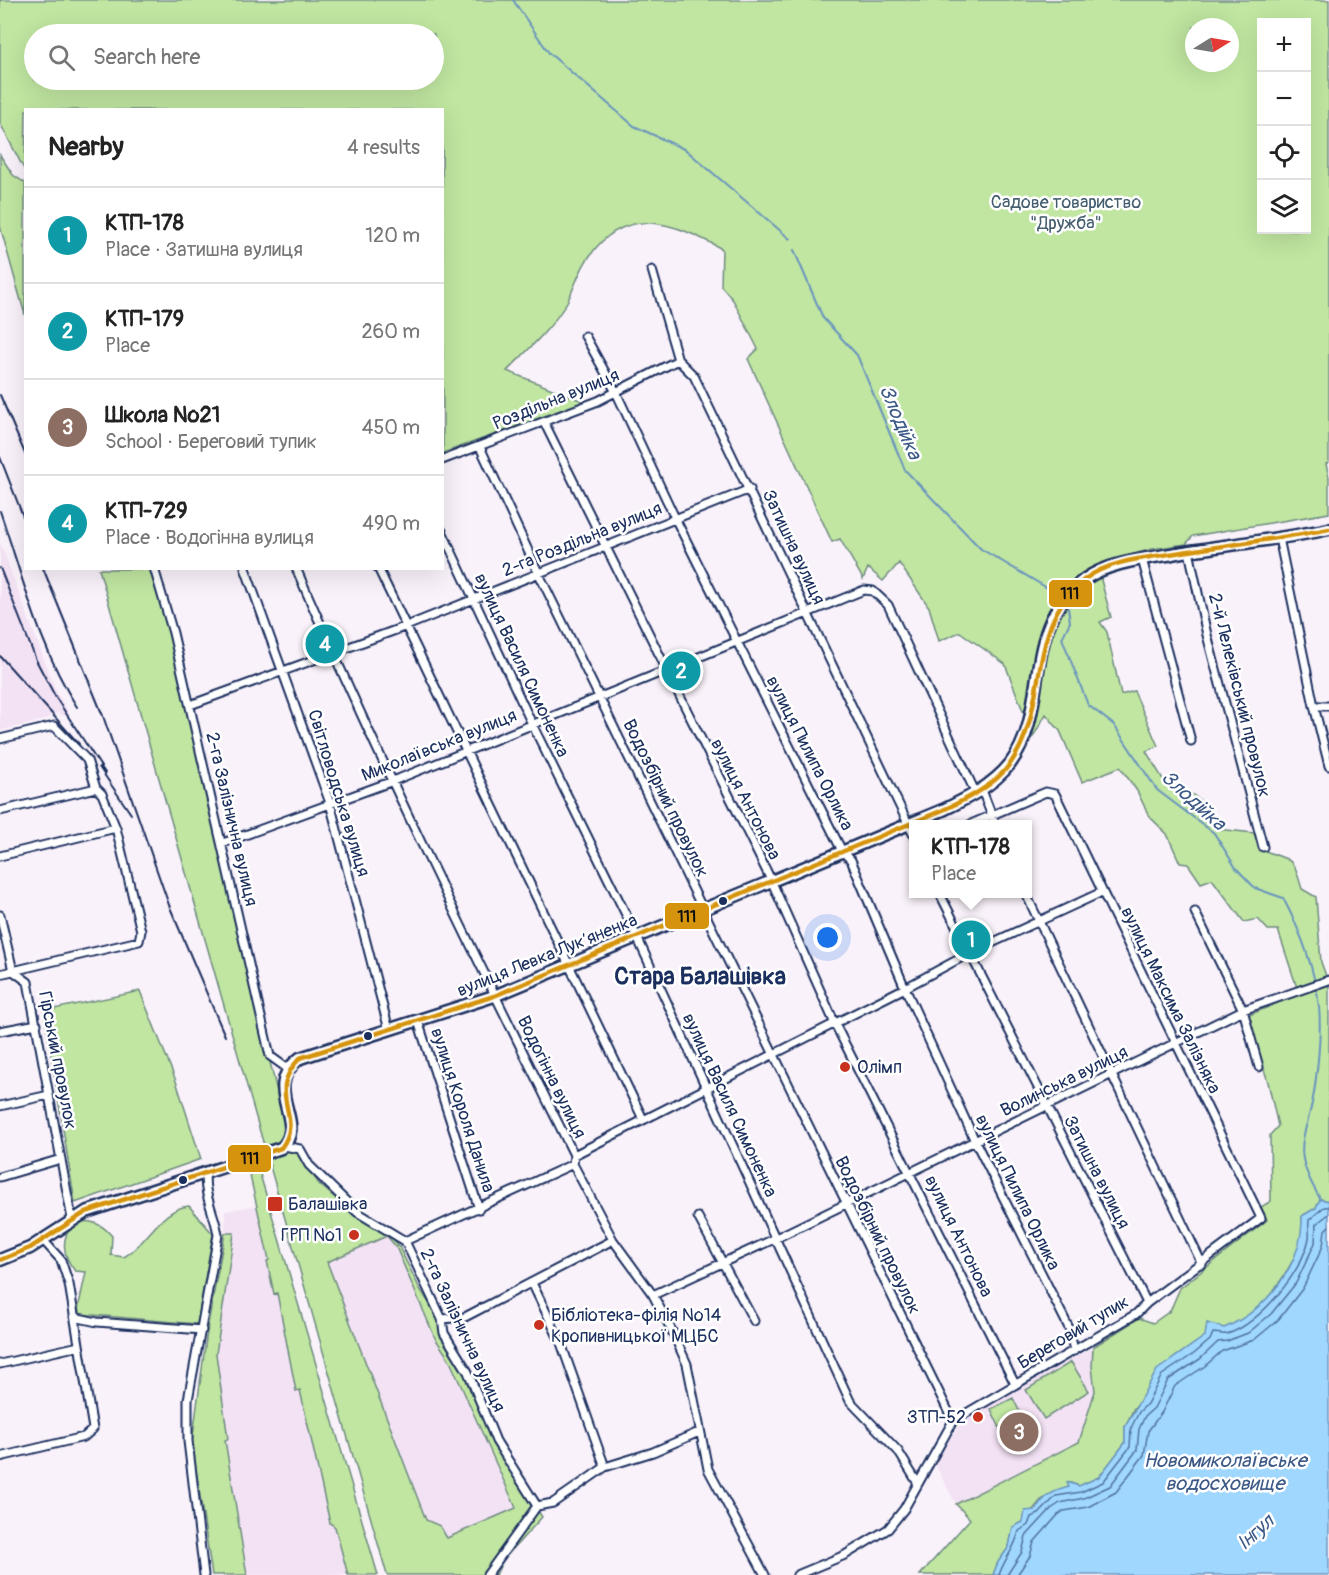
<!DOCTYPE html>
<html lang="en">
<head>
<meta charset="utf-8">
<style>
	body { margin:0; font-family:Pangolin,sans-serif; background:#f6f6f6; color:#222 }
	.controls { position:absolute; right:18px; top:18px; display:grid; overflow:hidden; border-radius:0px; box-shadow:0 6px 24px #0002 }
	.controls button { width:54px; height:54px; display:grid; place-items:center; padding:0; border:0; border-bottom:2px solid #e0e0e0; background:#fff; color:#222; font:30px sans-serif }
	.compass { position:absolute; left:1185px; top:18px; width:54px; height:54px; border-radius:50%; background:#fff; box-shadow:0 6px 24px #0002; rotate:79deg }
	.you { position:absolute; left:828px; top:938px; width:21px; height:21px; margin:-15px; border:4px solid #fff; border-radius:50%; background:#1a73e8; box-shadow:0 0 0 9px #1a73e833 }
	.badge { display:grid; place-items:center; width:39px; height:39px; border-radius:50%; background:#111827; color:#fff; font-size:20px; font-weight:700 }
	.pin { position:absolute; translate:-50% -50%; border:3px solid #fff; box-shadow:0 2px 6px #0006 }
	.popup { position:absolute; left:909px; top:820px; width:123px; height:78px; box-sizing:border-box; display:grid; place-content:center; border-radius:0px; background:#fff; filter:drop-shadow(0 2px 4px #0005); font-size:20px; white-space:nowrap; color:#767676 }
	.popup b { font-size:22px; color:#222 }
	.popup::after { content:''; position:absolute; left:50%; top:100%; margin-left:-12px; border:12px solid transparent; border-top-color:#fff }
	.list { margin:0; padding:0; list-style:none }
	h2 { display:flex; justify-content:space-between; align-items:center; height:78px; margin:0; padding:0 24px; font-size:26px }
	h2 small { font-size:20px; font-weight:400; color:#767676 }
	.list li { display:grid; grid-template-columns:39px 1fr auto; gap:18px; align-items:center; box-sizing:border-box; height:96px; padding:0 24px; border-top:2px solid #e0e0e0 }
	.list b { display:block; font-size:22px; white-space:nowrap }
	.list p { margin:0; font-size:20px; white-space:nowrap; color:#767676 }
	.list em { font-size:20px; font-style:normal; color:#767676 }
	.icon { flex:none; width:33px; height:33px; fill:none; stroke:currentColor; stroke-width:2; stroke-linecap:round; stroke-linejoin:round }
	.map { position:relative; flex:none; width:1329px; height:1575px; overflow:hidden }
	.search { position:absolute; background:#fff; box-shadow:0 6px 24px #0002; left:24px; top:24px; width:420px; height:66px; display:flex; align-items:center; gap:15px; box-sizing:border-box; padding:0 21px; border-radius:33px; color:#767676; font-size:22px }
	.panel { position:absolute; background:#fff; box-shadow:0 6px 24px #0002; left:24px; top:108px; width:420px; height:462px; border-radius:0px }
	.map>svg:first-child { display:block }
</style>
</head>
<body>
<div class="map">
<svg width="1329" height="1575" viewBox="0 0 1329 1575">
	<rect width="100%" height="100%" fill="#faf2fa"/>
	<filter id="ink" filterUnits="userSpaceOnUse"><feTurbulence type="fractalNoise" baseFrequency=".0167" numOctaves="2"/><feDisplacementMap in="SourceGraphic" scale="12" xChannelSelector="R" yChannelSelector="G"/><feConvolveMatrix kernelMatrix="1 2 1 2 8 2 1 2 1" color-interpolation-filters="sRGB"/></filter>
	<g filter="url(#ink)">
		<!-- built -->
		<path fill="#f3e2f4" d="M0,542l57,152 12,19 -5,3 -7,-3 -13,7 -44,11z
			M258,1205l11,55 -2,1 7,32h3l19,97h4l30,133 5,4 13,48h-101l-23,-136h3l-11,-85 18,-121h-9v-22z
			M387,1236l9,11 39,91 14,21 67,150 -70,29 -6,-12 -14,-6 -99,-258z
			M1093,1347l-1,20 3,24 -16,51 -123,62 -22,-41 28,-42z"/>
		<!-- green -->
		<path fill="#c0e6a1" stroke="#6e8a80" stroke-width="1.5" fill-rule="evenodd" d="M0,0h1329v462l-3,2 3,13v36l-136,23 -7,8 -34,5 -47,13 -4,18 10,37 -11,5 7,10 14,63 13,-4 24,55 -12,5 21,35 8,-5 27,21 15,27 37,4 7,16c32,14 31,5 41,40l14,8 5,65 5,14h3v225l-9,-2 -4,9 -14,8c0,7 2,17 0,23 -9,29 -45,84 -77,89 -5,1 -13,-3 -18,-4l-1,12 -32,22 -26,28 -6,16 -8,6 -9,19v16l-26,34 -20,9 -11,-4 1,5 -28,13 -18,22 -10,5 -4,20 -11,15 -5,13h-73l50,-56 -14,-15 123,-62 16,-51 -3,-24 1,-20 46,-29 14,5 17,-12 10,-23 87,-68 -6,-13 10,-6 -1,-66 8,-9 -10,-44 -21,-66 52,-22 -21,-64h-10l-10,-11 -14,3 -32,-43 -11,4 -13,-19 -8,-1 -13,-29 -18,-18 -12,-25 -17,-24 -38,15 -22,-51 -14,-17 -13,23 -28,-73 -45,-32 -21,9 -10,-34 -30,-44 -16,18 -15,-13 -5,11 -23,-40 -8,3 -84,-183 10,-10 -25,-49 -12,-14 1,-37c-47,-26 -96,-46 -133,8 -10,13 -14,30 -22,45 -15,26 -39,48 -60,69l78,31 -142,51 -1,-343h-416l-1,61 -25,-48zM1262,22h44v208h-44zM1194,27h36v36h-36zM34,34h400v46h-400z
			M0,155l13,20 12,8v132l-25,-89z
			M99,569h53l16,57 117,500 -4,14 3,12 5,-2 10,4 20,30 40,34 32,18 8,11 21,42 18,28 1,13 29,50 25,62 49,75 -39,43 -7,15h-109zM387,1236l9,11 39,91 14,21 67,149 -69,30 -7,-12 -14,-6 -99,-258z
			M140,991l36,90 25,78 -126,44 -31,-192z
			M257,1164l121,411h-30l-13,-48 -5,-4 -30,-133 -4,1 -19,-98 -3,1 -7,-33 2,-1 -21,-93z
			M189,1206l24,28 -16,90 -116,-10 -3,-5 8,-37 -11,-1c-29,-35 8,-70 37,-35l-1,19 13,2c23,-13 37,-49 65,-51z
			M225,1233h9l-18,121 12,85 -3,1 22,135h-35l-20,-132 16,-119z
			M1071,1362l18,29 -45,28 -18,-29z
			M1013,1398l9,19 -22,11 -9,-19z"/>
		<!-- water -->
		<path fill="#9fd7fe" stroke="#6a94be" stroke-width="1.5" d="M1320,1199l9,2v374h-336l5,-13 11,-15 4,-20 10,-5 2,-11 10,-1c9,-14 18,-19 34,-23l-2,-5 12,4 20,-9 26,-34v-16l32,-57 48,-34 2,-13 17,5c43,-18 79,-64 78,-112l14,-8z"/>
		<g fill="none" stroke-linecap="round" stroke-linejoin="round">
			<!-- shore -->
			<path stroke="#50729e" stroke-width="1.5" d="M999,1575c6,-18 15,-24 20,-44l9,-6 3,-8 8,-3 17,-18 25,-4 22,-10 27,-35 1,-19 8,-16 8,-8 15,-29 33,-22 15,-13 3,-7c4,0 9,2 14,1 32,-9 76,-63 82,-96 1,-6 -1,-12 0,-18l15,-13h5
				M1007,1575l15,-23 4,-16 25,-27 9,-6 24,-5 26,-12 27,-36 2,-21 6,-13 9,-8 14,-28 32,-21 18,-17 9,-1 21,-8 23,-19 25,-31 19,-40 1,-19 13,-10
				M1017,1575l13,-19 4,-14 24,-27 6,-4 24,-4 28,-15 28,-37 4,-24 14,-19 13,-26 30,-20 17,-15 32,-11 24,-20 25,-32 20,-42 2,-16 4,-4"/>
			<!-- stream -->
			<path stroke="#6a94be" stroke-width="2" d="M513,0l36,53 85,73 52,24 104,89
				M794,250l29,68 34,37 48,115 76,79 73,43
				M1068,608l2,14 -8,16 26,67 26,20 43,65 57,43 22,35 19,20 28,10c17,32 32,72 36,109 2,22 -1,57 -4,79 -7,54 -28,58 6,114"/>
			<!-- street casing -->
			<g stroke="#1b2f5e" stroke-width="11">
				<path id="street" d="M652,270l26,90 16,16 220,460
					M585,336l31,56 59,126 167,333 9,9 54,128 70,153 94,187 5,23
					M544,422l227,458 64,144 180,360
					M480,447l58,125 415,849
					M442,460l156,-59 80,-41
					M442,531l90,193 105,213 213,464 48,50 19,31
					M1279,538l35,168h15
					M1189,551l18,84 56,212
					M1142,559l49,182
					M154,568l19,65 97,423 18,13
					M245,568l85,235 59,227
					M296,568c86,199 182,394 278,587l-1,9 40,76 40,55 18,34 16,35 21,105 57,106
					M378,568l265,551
					M190,705l214,-78 346,-138
					M1314,706l15,60
					M0,739l54,-13 33,34 9,28 6,6 14,34 25,103 -2,10 -139,33
					M982,790l13,34
					M0,811l96,-23
					M223,843l170,-62 471,-191 9,1 15,14 88,189
					M0,856l116,-28 1,4
					M940,894l207,409
					M1026,894l176,370
					M1195,912l48,98 16,57
					M0,915l13,56 15,11 44,237
					M418,1021l61,188
					M0,1031l37,-7
					M0,1106l49,-11
					M284,1146l16,3 9,16 48,47 48,29 37,78 2,14 24,39 28,69 41,65 -50,69
					M574,1155l331,-167 63,-34 134,-62
					M0,1177l61,-18
					M698,1217l56,104
					M405,1241l168,-77
					M532,1283l29,60 44,124
					M653,1295l121,-56 469,-229 86,-30
					M74,1317l23,5 105,8
					M442,1319l23,-2 148,-77
					M0,1364l79,-18
					M0,1457l84,-20 9,-8 -24,-145 -8,-24 -18,-20
					M537,1506l16,-3 52,-36 48,-15 46,-20
					M204,1575l-16,-134v-41l30,-165c-3,-22 -16,-41 -12,-64
					M797,1575l48,-20 43,-26 16,-20 49,-88 183,-107 11,-11 114,-85 -206,-424 -9,-2 -75,32"/>
			</g>
			<!-- secondary casing -->
			<g stroke="#1b2f5e" stroke-width="15">
				<path id="secondary" d="M0,1260l30,-12 56,-36 195,-64c29,-25 -22,-59 19,-90l194,-62 449,-186c25,-12 49,-24 67,-46 42,-56 8,-136 75,-185 23,-16 59,-20 87,-25 52,-9 105,-14 157,-25"/>
			</g>
			<!-- street -->
			<use href="#street" stroke="#fff" stroke-width="7"/>
			<!-- secondary -->
			<use href="#secondary" stroke="#fff" stroke-width="10"/>
			<!-- rail -->
			<path stroke="#1b2f5e" stroke-width="2" d="M0,395l26,61
				M0,457l26,67
				M0,511c23,67 39,136 77,196
				M0,568l36,92 20,38 49,75
				M43,568l60,148 66,189 56,131
				M0,656l79,88
				M99,767l32,47"/>
			<!-- bus-1 casing -->
			<g stroke="#fff" stroke-width="9">
				<path id="bus-1" d="M0,1260l30,-12 56,-36 195,-64c25,-33 -17,-53 19,-90l194,-62 449,-186c24,-11 51,-24 67,-46 41,-57 14,-139 75,-185 25,-19 62,-21 91,-26 51,-8 102,-14 153,-24"/>
			</g>
			<!-- bus-1 -->
			<use href="#bus-1" stroke="#d6940e" stroke-width="4.5"/>
		</g>
	</g>
	<!-- markers -->
	<g fill="#1b2f5e" stroke="#fff" stroke-width="2">
		<circle cx="723" cy="901" r="5"/>
		<circle cx="368" cy="1036" r="5"/>
		<circle cx="183" cy="1180" r="5"/>
	</g>
	<g fill="#c8321e" stroke="#fff" stroke-width="2">
		<circle cx="845" cy="1067" r="6"/>
		<rect x="267" y="1196" width="16" height="16" rx="3"/>
		<circle cx="354" cy="1235" r="6"/>
		<circle cx="539" cy="1325" r="6"/>
		<circle cx="978" cy="1417" r="6"/>
	</g>
	<g text-anchor="middle" stroke-width="5" stroke-linejoin="round" paint-order="stroke">
		<!-- park labels -->
		<g font-size="18" fill="#445d6f" stroke="#fff">
			<text x="1066" y="208">Садове товариство<tspan x="1066" dy="21">"Дружба"</tspan></text>
		</g>
		<!-- street labels -->
		<g font-size="18" fill="#1b2f5e" stroke="#fff">
			<text transform="translate(556 399) rotate(-22)" y="6">Роздільна вулиця</text>
			<text transform="translate(582 539) rotate(-22)" y="6">2-га Роздільна вулиця</text>
			<text transform="translate(794 547) rotate(65)" y="6">Затишна вулиця</text>
			<text transform="translate(522 665) rotate(65)" y="6">вулиця Василя Симоненка</text>
			<text transform="translate(1240 695) rotate(76)" y="6">2-й Лелеківський провулок</text>
			<text transform="translate(439 745) rotate(-22)" y="6">Миколаївська вулиця</text>
			<text transform="translate(810 753) rotate(63)" y="6">вулиця Пилипа Орлика</text>
			<text transform="translate(339 793) rotate(73)" y="6">Світловодська вулиця</text>
			<text transform="translate(666 798) rotate(64)" y="6">Водозбірний провулок</text>
			<text transform="translate(746 799) rotate(63)" y="6">вулиця Антонова</text>
			<text transform="translate(232 819) rotate(77)" y="6">2-га Залізнична вулиця</text>
			<text transform="translate(547 955) rotate(-22)" y="6">вулиця Левка Лукʼяненка</text>
			<text transform="translate(1171 1000) rotate(64)" y="6">вулиця Максима Залізняка</text>
			<text transform="translate(58 1060) rotate(79)" y="6">Гірський провулок</text>
			<text transform="translate(552 1077) rotate(64)" y="6">Водогінна вулиця</text>
			<text transform="translate(1064 1081) rotate(-26)" y="6">Волинська вулиця</text>
			<text transform="translate(730 1105) rotate(65)" y="6">вулиця Василя Симоненка</text>
			<text transform="translate(463 1110) rotate(72)" y="6">вулиця Короля Данила</text>
			<text transform="translate(1097 1172) rotate(63)" y="6">Затишна вулиця</text>
			<text transform="translate(1018 1192) rotate(64)" y="6">вулиця Пилипа Орлика</text>
			<text transform="translate(878 1235) rotate(64)" y="6">Водозбірний провулок</text>
			<text transform="translate(959 1236) rotate(64)" y="6">вулиця Антонова</text>
			<text transform="translate(463 1330) rotate(65)" y="6">2-га Залізнична вулиця</text>
			<text transform="translate(1073 1332) rotate(-31)" y="6">Береговий тупик</text>
		</g>
		<!-- poi labels -->
		<g font-size="18" fill="#1b2f5e" stroke="#fff" text-anchor="start">
			<text x="857" y="1073">Олімп</text>
			<text x="288" y="1210">Балашівка</text>
			<text x="342" y="1241" text-anchor="end">ГРП №1</text>
			<text x="551" y="1321">Бібліотека-філія №14<tspan x="551" dy="21">Кропивницької МЦБС</tspan></text>
			<text x="966" y="1423" text-anchor="end">ЗТП-52</text>
		</g>
		<!-- water labels -->
		<g font-size="20" font-style="italic" fill="#3c5986" stroke="#fff">
			<text transform="translate(901 422) rotate(67)" y="7">Злодійка</text>
			<text transform="translate(1194 800) rotate(42)" y="7">Злодійка</text>
			<text x="1225" y="1467">Новомиколаївське<tspan x="1225" dy="23">водосховище</tspan></text>
			<text transform="translate(1255 1532) rotate(-42)" y="7">Інгул</text>
		</g>
		<!-- district labels -->
		<g font-size="24" font-weight="bold" fill="#1b2f5e" stroke="#fff">
			<text x="700" y="984">Стара Балашівка</text>
		</g>
	</g>
	<g stroke="#fff" stroke-width="2">
		<rect x="1048" y="579" width="45" height="29" rx="6" fill="#d6940e"/>
		<rect x="664" y="902" width="46" height="28" rx="6" fill="#d6940e"/>
		<rect x="227" y="1144" width="45" height="29" rx="6" fill="#d6940e"/>
	</g>
	<g font-size="16" text-anchor="middle" font-weight="bold" fill="#111">
		<text x="1070" y="599">111</text>
		<text x="687" y="922">111</text>
		<text x="250" y="1164">111</text>
	</g>
</svg>
<div class="controls">
<button>+</button>
<button>−</button>
<button><svg class="icon" aria-label="locate" viewBox="0 0 24 24"><circle cx="12" cy="12" r="6"/><path d="M12 2v4M12 18v4M2 12h4M18 12h4"/></svg></button>
<button><svg class="icon" aria-label="layers" viewBox="0 0 24 24"><path d="M12 4l9 5-9 5-9-5zM3 14l9 5 9-5"/></svg></button>
</div>
<svg class="compass" viewBox="-18 -18 36 36"><path d="M0-13l5 13h-10z" fill="#e53935"/><path d="M0 13l5-13h-10z" fill="#767676"/></svg>
<div class="you"></div>
<div class="pin badge" style="left:971px;top:940px;background:#0f9aa8">1</div>
<div class="popup"><b>КТП-178</b>Place</div>
<div class="pin badge" style="left:681px;top:671px;background:#0f9aa8">2</div>
<div class="pin badge" style="left:1019px;top:1432px;background:#8d6e63">3</div>
<div class="pin badge" style="left:325px;top:644px;background:#0f9aa8">4</div>
<div class="search"><svg class="icon" aria-label="search" viewBox="0 0 24 24"><circle cx="10" cy="10" r="6"/><path d="M15 15l6 6"/></svg>Search here</div>
<section class="panel">
<h2>Nearby<small>4 results</small></h2>
<ul class="list">
<li><span class="badge" style="background:#0f9aa8">1</span><div><b>КТП-178</b><p>Place · Затишна вулиця</p></div><em>120 m</em></li>
<li><span class="badge" style="background:#0f9aa8">2</span><div><b>КТП-179</b><p>Place</p></div><em>260 m</em></li>
<li><span class="badge" style="background:#8d6e63">3</span><div><b>Школа №21</b><p>School · Береговий тупик</p></div><em>450 m</em></li>
<li><span class="badge" style="background:#0f9aa8">4</span><div><b>КТП-729</b><p>Place · Водогінна вулиця</p></div><em>490 m</em></li>
</ul>
</section>
</div>
</body>
</html>
